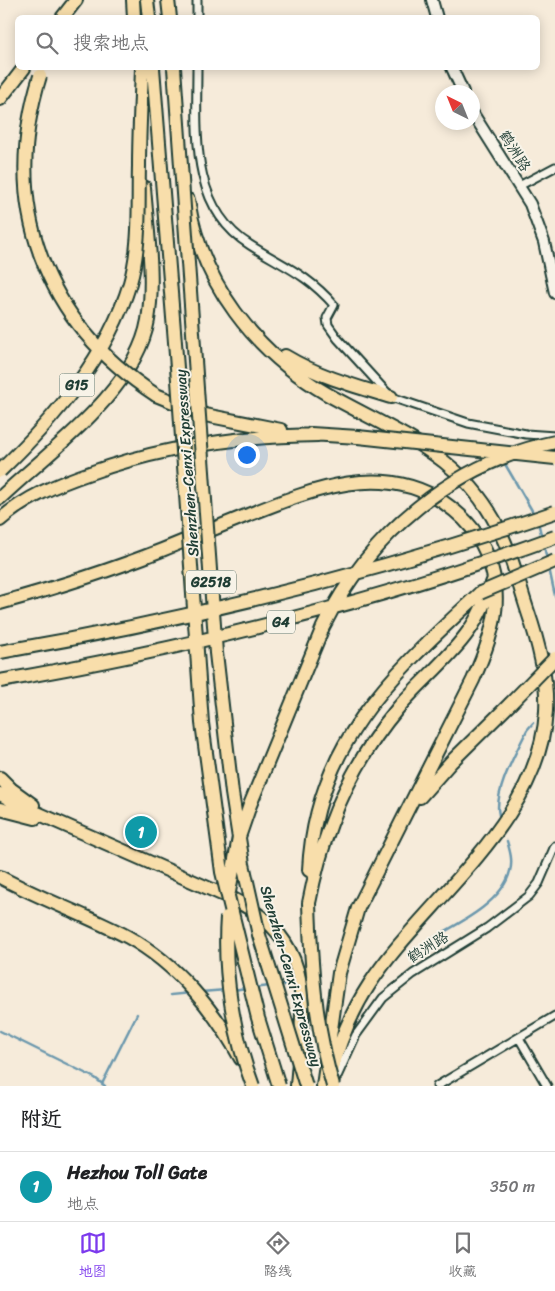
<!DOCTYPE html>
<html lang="zh">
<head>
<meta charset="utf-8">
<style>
	body { margin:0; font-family:Sriracha,"LXGW WenKai TC",sans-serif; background:#f6f6f6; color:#202124 }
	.compass { position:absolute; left:435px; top:85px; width:45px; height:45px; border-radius:50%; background:#fff; box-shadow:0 2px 12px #0003; rotate:317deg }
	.you { position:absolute; left:246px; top:454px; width:18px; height:18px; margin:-12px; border:4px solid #fff; border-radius:50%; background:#1a73e8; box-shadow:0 0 0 8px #1a73e833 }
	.badge { display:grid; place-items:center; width:32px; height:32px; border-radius:50%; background:#7c3aed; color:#fff; font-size:16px; font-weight:700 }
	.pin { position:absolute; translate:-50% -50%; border:2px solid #fff; box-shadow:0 1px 5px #0006 }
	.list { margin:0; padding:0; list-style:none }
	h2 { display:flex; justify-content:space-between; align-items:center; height:65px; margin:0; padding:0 20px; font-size:21px }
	h2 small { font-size:16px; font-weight:400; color:#757577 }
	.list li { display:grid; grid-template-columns:32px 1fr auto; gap:15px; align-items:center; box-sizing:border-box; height:70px; padding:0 20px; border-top:1px solid #e0e0e0 }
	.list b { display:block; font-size:19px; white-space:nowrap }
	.list p { margin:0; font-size:16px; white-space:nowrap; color:#757577 }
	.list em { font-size:16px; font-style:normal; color:#757577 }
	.icon { flex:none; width:28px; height:28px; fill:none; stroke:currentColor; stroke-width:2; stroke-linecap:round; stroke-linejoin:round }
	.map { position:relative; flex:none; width:555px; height:1086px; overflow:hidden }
	.search { position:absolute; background:#fff; box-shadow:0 2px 12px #0003; left:15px; right:15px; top:15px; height:55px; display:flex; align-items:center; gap:12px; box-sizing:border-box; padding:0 18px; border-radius:8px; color:#757577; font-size:19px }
	.sheet { height:135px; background:#fff }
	nav { display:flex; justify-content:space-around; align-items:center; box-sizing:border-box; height:70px; border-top:1px solid #e0e0e0; background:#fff; font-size:14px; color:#757577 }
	nav a { display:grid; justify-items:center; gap:2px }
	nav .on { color:#7c3aed }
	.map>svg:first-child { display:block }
</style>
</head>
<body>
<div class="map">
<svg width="555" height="1086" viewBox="0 0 555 1086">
	<rect width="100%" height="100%" fill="#f6ebda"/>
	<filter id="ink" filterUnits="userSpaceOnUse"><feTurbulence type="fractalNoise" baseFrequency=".02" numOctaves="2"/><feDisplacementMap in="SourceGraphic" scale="10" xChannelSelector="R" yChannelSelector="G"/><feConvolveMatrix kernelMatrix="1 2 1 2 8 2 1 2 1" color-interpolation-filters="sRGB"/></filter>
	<g filter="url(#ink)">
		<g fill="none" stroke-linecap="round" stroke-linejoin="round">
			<!-- stream -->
			<path stroke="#6c98ad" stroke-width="2.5" d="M505,464l29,50
				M538,522l4,16
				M544,546l3,14
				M549,568l6,28
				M499,815c-6,-23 18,-64 28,-85l6,-7
				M433,938c25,-14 70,-36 77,-67 3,-10 0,-20 -3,-30
				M278,985h9
				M253,988l17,-2
				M234,990l11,-2
				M201,992l25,-2
				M171,995l20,-2
				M0,1031l95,47 10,8
				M102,1084l35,-70"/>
			<!-- street casing -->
			<g stroke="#1f3d34" stroke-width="11">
				<path id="street" d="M197,18v-18
					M197,68c0,62 -8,139 53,177 33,21 57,29 84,60l-7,13 1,7 10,14 53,58 77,26 58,11 29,2
					M519,186l36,-19
					M519,1038l28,48
					M334,1083l22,-48 27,-37 30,-24 74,-46 42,-32 10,-13 16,-37
					M437,1086l118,-70"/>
			</g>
			<!-- secondary casing -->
			<g stroke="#1f3d34" stroke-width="14">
				<path id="secondary" d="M432,0l5,18
					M452,68l11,24
					M472,112l58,92 14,38 11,51"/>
			</g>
			<!-- highway casing -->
			<g stroke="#1f3d34" stroke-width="16">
				<path id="highway" d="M133,0l1,18
					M147,0l2,18
					M168,0l2,18
					M62,18l14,-18
					M0,99l24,-31
					M188,200c13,83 67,152 139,194 71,40 140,62 175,142 11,23 17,49 25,73 11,32 21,68 19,102 -4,75 -58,135 -106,188 -56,62 -89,96 -111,180
					M285,356c33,20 69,30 106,41
					M156,395l49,20 76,15
					M311,434l47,3
					M0,498c49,-47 136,-107 148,-178 7,-43 -1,-90 -4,-133
					M0,520c26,-23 58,-36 90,-47 74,-27 149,-37 228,-38
					M0,603c55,-15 109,-32 162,-53 30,-12 60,-25 91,-37 60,-24 130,-51 190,-11 13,9 27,21 35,35 30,51 18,92 -5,143l-115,228 -19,65 -16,113
					M0,778l11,11 22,16
					M0,794l26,14 207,91c85,43 70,107 64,187
					M420,797l31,-35 59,-58
					M0,809l35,9
					M309,870c6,-127 85,-197 171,-277
					M0,877c41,22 86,38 128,60 49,27 87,74 113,122
					M309,903c14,-73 41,-138 89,-195 22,-26 50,-48 70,-76 11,-15 18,-33 25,-51"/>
			</g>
			<!-- street -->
			<use href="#street" stroke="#f7f3e8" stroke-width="7"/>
			<!-- secondary -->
			<use href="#secondary" stroke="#f7f3e8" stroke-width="10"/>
			<!-- highway -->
			<use href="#highway" stroke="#f8deab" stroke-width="12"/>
			<!-- highway-bridge casing -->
			<g stroke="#1f3d34" stroke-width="16" stroke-linecap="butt">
				<path id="highway-bridge" d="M153,68l25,312 24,343 20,149 36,146 21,68
					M174,68l42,585 16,140 11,71 16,71 47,151
					M40,76c-40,129 4,246 116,319
					M358,437l197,21
					M0,471c54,-52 108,-115 130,-188 11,-38 8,-78 9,-117 0,-33 2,-66 3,-98
					M480,593l75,-32
					M0,652c189,-33 374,-78 555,-140
					M0,681c189,-33 375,-78 555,-144
					M510,704l45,-46
					M229,892l10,-55 11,-32 73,-178c46,-93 130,-164 232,-185
					M309,903c2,62 6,123 24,183
					M227,917c-4,56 6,116 26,169"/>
			</g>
			<!-- highway-bridge -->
			<use href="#highway-bridge" stroke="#f8deab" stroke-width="12"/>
		</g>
	</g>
	<g text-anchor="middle" stroke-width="4" stroke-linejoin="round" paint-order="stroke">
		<!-- shield labels -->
		<g fill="#f7f3e8" stroke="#60746a" stroke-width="1">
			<rect x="59.5" y="373.5" width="35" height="23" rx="4"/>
			<rect x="186" y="570.5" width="50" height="23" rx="4"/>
			<rect x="267" y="610.5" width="28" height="23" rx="4"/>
		</g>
		<g font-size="14" font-weight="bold" fill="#1f3d34">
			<text x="77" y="390">G15</text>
			<text x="211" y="587">G2518</text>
			<text x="281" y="627">G4</text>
		</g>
		<!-- street labels -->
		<g font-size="15" fill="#1f3d34" stroke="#f7f3e8">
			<text transform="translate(515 151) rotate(58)" y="5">鹤洲路</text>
			<text transform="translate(187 463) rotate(-94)" y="5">Shenzhen-Cenxi Expressway</text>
			<text transform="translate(428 947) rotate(-32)" y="5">鹤洲路</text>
			<text transform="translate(291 976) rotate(74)" y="5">Shenzhen-Cenxi Expressway</text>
		</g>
	</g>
</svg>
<svg class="compass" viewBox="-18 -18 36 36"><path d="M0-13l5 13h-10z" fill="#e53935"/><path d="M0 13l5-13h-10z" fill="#757577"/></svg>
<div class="you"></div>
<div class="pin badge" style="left:141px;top:832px;background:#0f9aa8">1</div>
<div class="search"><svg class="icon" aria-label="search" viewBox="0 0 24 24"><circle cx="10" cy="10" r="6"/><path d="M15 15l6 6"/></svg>搜索地点</div>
</div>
<section class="sheet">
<h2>附近<small></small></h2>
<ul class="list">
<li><span class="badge" style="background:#0f9aa8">1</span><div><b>Hezhou Toll Gate</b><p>地点</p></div><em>350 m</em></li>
</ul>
</section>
<nav>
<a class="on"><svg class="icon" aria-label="map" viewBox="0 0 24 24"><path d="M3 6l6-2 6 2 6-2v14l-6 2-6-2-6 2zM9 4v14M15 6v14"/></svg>地图</a>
<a><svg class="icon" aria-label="directions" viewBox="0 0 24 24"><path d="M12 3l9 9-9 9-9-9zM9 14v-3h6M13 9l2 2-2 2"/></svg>路线</a>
<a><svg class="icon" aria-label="saved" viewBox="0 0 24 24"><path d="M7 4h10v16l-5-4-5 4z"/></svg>收藏</a>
</nav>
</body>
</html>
